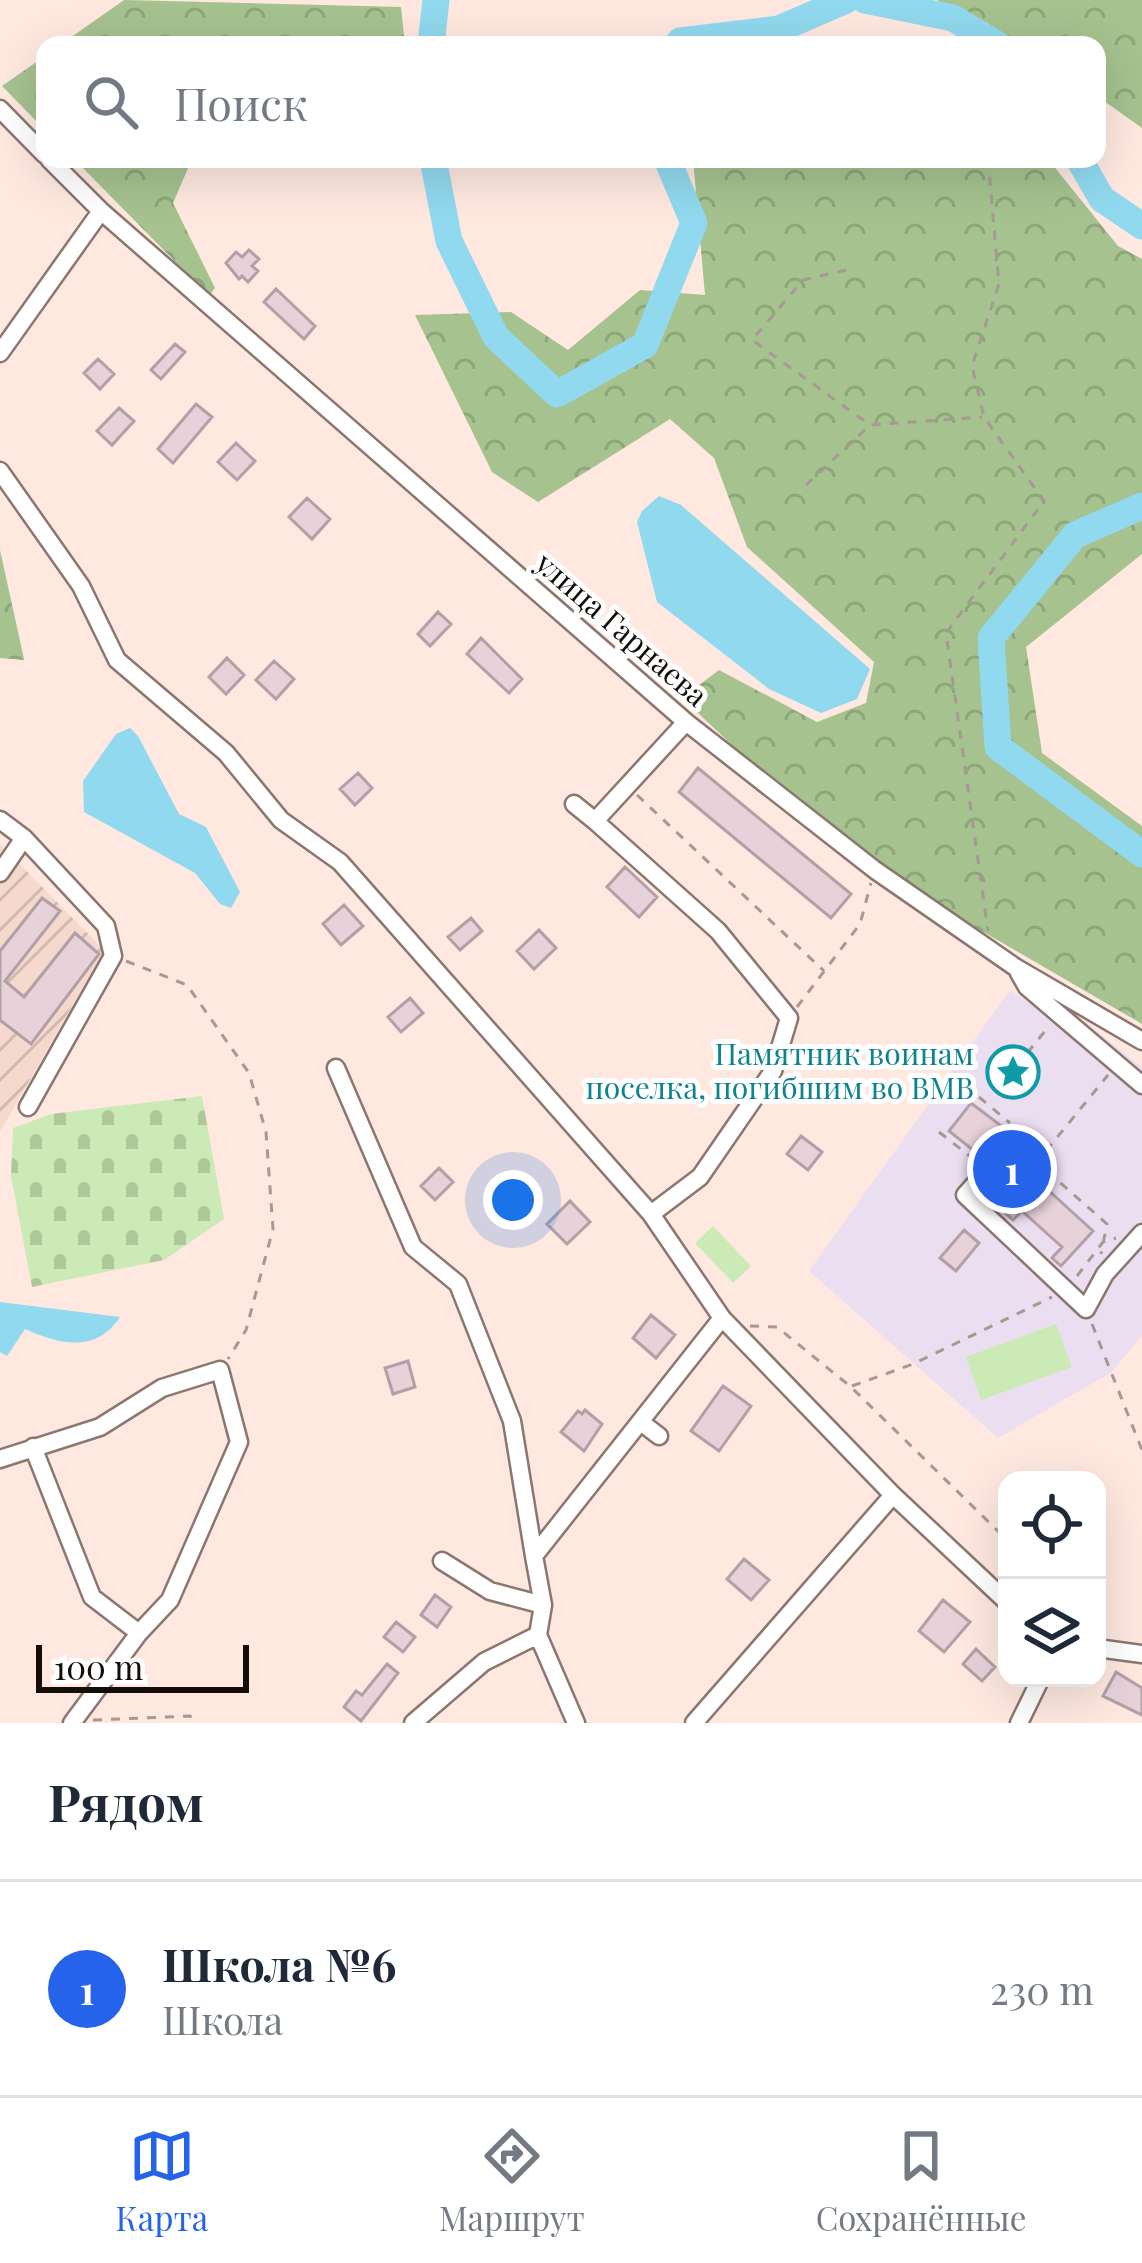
<!DOCTYPE html>
<html lang="ru">
<head>
<meta charset="utf-8">
<style>
	body { margin:0; font-family:"Playfair Display",serif; background:#f2f2f3; color:#1f2937 }
	.controls { position:absolute; right:36px; bottom:36px; display:grid; overflow:hidden; border-radius:24px; box-shadow:0 12px 48px #0002 }
	.controls button { width:108px; height:108px; display:grid; place-items:center; padding:0; border:0; border-bottom:3px solid #e0e1e3; background:#fff; color:#1f2937; font:60px sans-serif }
	.scale { position:absolute; left:36px; bottom:30px; width:213px; box-sizing:border-box; padding-left:12px; border:6px solid #140e0b; border-top:0; font-size:33px; line-height:42px; white-space:nowrap; color:#140e0b; -webkit-text-stroke:9px #fff; paint-order:stroke }
	.you { position:absolute; left:513px; top:1200px; width:42px; height:42px; margin:-30px; border:9px solid #fff; border-radius:50%; background:#1a73e8; box-shadow:0 0 0 18px #1a73e833 }
	.badge { display:grid; place-items:center; width:78px; height:78px; border-radius:50%; background:#2563eb; color:#fff; font-size:39px; font-weight:700 }
	.pin { position:absolute; translate:-50% -50%; border:6px solid #fff; box-shadow:0 3px 12px #0006 }
	.list { margin:0; padding:0; list-style:none }
	h2 { display:flex; justify-content:space-between; align-items:center; height:156px; margin:0; padding:0 48px; font-size:51px }
	h2 small { font-size:39px; font-weight:400; color:#747a83 }
	.list li { display:grid; grid-template-columns:78px 1fr auto; gap:36px; align-items:center; box-sizing:border-box; height:216px; padding:0 48px; border-top:3px solid #e0e1e3 }
	.list b { display:block; font-size:45px; white-space:nowrap }
	.list p { margin:0; font-size:39px; white-space:nowrap; color:#747a83 }
	.list em { font-size:39px; font-style:normal; color:#747a83 }
	.icon { flex:none; width:66px; height:66px; fill:none; stroke:currentColor; stroke-width:2; stroke-linecap:round; stroke-linejoin:round }
	.map { position:relative; flex:none; width:1142px; height:1723px; overflow:hidden }
	.search { position:absolute; background:#fff; box-shadow:0 12px 48px #0002; left:36px; right:36px; top:36px; height:132px; display:flex; align-items:center; gap:30px; box-sizing:border-box; padding:0 42px; border-radius:24px; color:#747a83; font-size:45px }
	.sheet { height:372px; background:#fff }
	nav { display:flex; justify-content:space-around; align-items:center; box-sizing:border-box; height:168px; border-top:3px solid #e0e1e3; background:#fff; font-size:33px; color:#747a83 }
	nav a { display:grid; justify-items:center; gap:6px }
	nav .on { color:#2563eb }
	.map>svg:first-child { display:block }
</style>
</head>
<body>
<div class="map">
<svg width="1142" height="1723" viewBox="0 0 1142 1723">
	<defs>
		<pattern id="industrial-furrows" width="10" height="10" patternUnits="userSpaceOnUse" patternTransform="scale(3)"><rect width="10" height="10" fill="#f6d9cd"/><path d="M-1 1l2-2M0 10L10 0M9 11l2-2" fill="none" stroke="#d2b9af"/></pattern>
		<pattern id="forest-crowns" width="20" height="18" patternUnits="userSpaceOnUse" patternTransform="scale(3)"><rect width="20" height="18" fill="#a5c28f"/><path d="M2 6a3 3 0 1 1 6 0M12 15a3 3 0 1 1 6 0" fill="none" stroke="#8da67a"/></pattern>
		<pattern id="cemetery-stones" width="16" height="16" patternUnits="userSpaceOnUse" patternTransform="scale(3)"><rect width="16" height="16" fill="#cceab5"/><path d="M2 7V4a2 2 0 0 1 4 0v3zM10 15v-3a2 2 0 0 1 4 0v3z" fill="#aec89a"/></pattern>
	</defs>
	<rect width="100%" height="100%" fill="#fee8e0"/>
	<!-- industrial -->
	<path fill="url(#industrial-furrows)" d="M0,844l104,106 -104,182z"/>
	<!-- education -->
	<path fill="#ecdef1" d="M1010,990l60,43 16,-10 56,44v268l-30,37 -114,66 -189,-167z"/>
	<!-- forest -->
	<path fill="url(#forest-crowns)" d="M124,0l277,7 4,38h-345z
		M937,0h205v128l-45,-32v-51h-84z
		M45,56v74l-43,-44z
		M74,159h118l-19,44 42,85 -6,8z
		M693,159h355l70,87 24,13v295l-116,93 16,106 100,73v198l-203,-118 -190,-145 -67,-63 37,-28 98,52 49,-19 8,-41 -127,-115 -33,-89 -44,-39 -132,83 -46,-30 -77,-157 96,-3 57,38 72,-60 65,5z
		M0,550l24,109v1l-24,-2z"/>
	<!-- cemetery -->
	<path fill="url(#cemetery-stones)" d="M202,1096l22,123 -60,41 -132,27 -21,-111 2,-48 38,-14z"/>
	<!-- garden -->
	<path fill="#cceab5" d="M713,1226l38,40 -18,17 -38,-40z
		M1056,1324l16,43 -91,33 -15,-43z"/>
	<!-- water -->
	<path fill="#91d9ee" d="M659,496l22,9 189,164 -13,30 -36,14 -52,-24 -112,-87 -20,-80 5,-11z
		M130,728l8,8 41,78 27,13 34,65 -9,16 -11,-4 -25,-31 -111,-61 -1,-31 33,-47z
		M0,1302l120,15c-24,37 -61,27 -95,12l-18,27 -7,-4z"/>
	<g fill="none" stroke-linecap="round" stroke-linejoin="round">
		<!-- river -->
		<path stroke="#91d9ee" stroke-width="27" d="M865,0l88,18 45,27
			M431,45l5,-45
			M677,45l3,-4 99,-12 67,-29
			M433,159l16,82 47,96 61,57 88,-49 49,-122 -27,-64
			M1079,159l23,40 40,27
			M1142,506l-67,29 -84,103 7,109 144,107"/>
	</g>
	<!-- building -->
	<path fill="#e7d2da" stroke="#b39fa6" stroke-width="3" d="M249,250l10,9 -7,7 6,5 -10,11 -6,-6 -3,3 -13,-16 10,-11 6,5z
		M276,289l39,37 -11,13 -40,-37z
		M175,344l10,8 -24,27 -10,-9z
		M98,359l16,15 -14,15 -16,-16z
		M196,404l16,13 -39,46 -15,-14z
		M119,408l15,13 -22,24 -15,-14z
		M236,443l19,18 -18,19 -19,-18z
		M307,498l23,21 -18,20 -23,-22z
		M438,612l13,12 -21,22 -12,-12z
		M481,638l41,41 -13,14 -42,-39z
		M227,658l17,17 -18,19 -17,-17z
		M274,661l20,18 -18,20 -20,-19z
		M698,768l153,126 -20,24 -152,-126z
		M358,773l14,15 -17,17 -15,-16z
		M625,867l32,30 -18,20 -32,-30z
		M42,898l18,13 -55,70 19,16 51,-64 24,21 -68,90 -31,-24v-69z
		M344,905l19,21 -22,19 -18,-21z
		M471,918l11,13 -22,19 -12,-13z
		M539,930l17,18 -22,21 -17,-18z
		M410,998l13,15 -22,19 -13,-15z
		M971,1103l29,22 -5,6 3,2 -20,21 -29,-23z
		M801,1136l21,16 -14,18 -21,-16z
		M439,1168l14,14 -18,18 -14,-14z
		M1024,1168l69,63 -32,35 -9,-8 10,-11 -40,-36 -9,9 -20,-18z
		M570,1201l20,21 -23,22 -20,-20z
		M964,1230l15,13 -23,28 -16,-13z
		M651,1315l24,20 -19,23 -23,-20z
		M408,1361l7,26 -22,7 -8,-26z
		M723,1386l28,20 -32,45 -28,-20z
		M585,1410l17,14 -18,27 -23,-19 17,-21 4,3z
		M744,1559l25,21 -18,20 -24,-21z
		M435,1595l16,12 -14,20 -16,-12z
		M943,1600l27,22 -26,30 -25,-21z
		M396,1622l19,15 -12,15 -19,-15z
		M976,1649l19,18 -13,14 -19,-17z
		M387,1664l11,9 -37,48 -17,-14 12,-16 6,4z
		M1116,1672l26,16v27l-39,-19z"/>
	<g fill="none" stroke-linecap="round" stroke-linejoin="round">
		<!-- minor casing -->
		<g stroke="#8a7770" stroke-width="21">
			<path id="minor" d="M0,109l45,46
				M49,159l52,52 585,511 189,148 140,97 127,74
				M0,353l101,-142
				M0,471l81,115 36,74 109,93 55,67 59,42 311,352 71,104 171,177 114,107
				M574,804l21,17
				M0,820l24,18 82,88 7,30 -85,151
				M0,873l24,-35
				M1019,973l8,14 115,98
				M336,1068l77,179 45,37 54,137 22,135
				M1037,1162l-24,-21 -48,54 121,114 19,-35 37,-41
				M651,1214l49,-37 73,-106 16,-53 -71,-87 -123,-110 91,-99
				M642,1423l17,13
				M33,1447l59,150 47,36
				M0,1459l100,-32 62,-39 58,-18 19,72 -69,158 -31,33 -67,90
				M442,1561l48,30 53,14
				M1097,1648l45,6
				M413,1723l71,-61 54,-27
				M576,1723l-38,-88 5,-30 -9,-49 188,-238
				M694,1723l199,-228
				M1019,1723l22,-45"/>
		</g>
		<!-- path -->
		<path stroke="#a89892" stroke-width="3" stroke-dasharray="9 9" stroke-linecap="butt" d="M988,159l11,125 -27,82 12,51 60,84 -98,132 42,298
			M846,270l-43,10 -51,60 118,85 112,-8
			M806,485l63,-59
			M555,584l11,-5
			M637,795l187,176
			M126,961l61,24 62,88 17,59 7,97 -27,101 -18,29
			M797,1007l63,-83 11,-41
			M1016,1067l33,-41
			M979,1097l31,26
			M939,1132l37,29
			M1046,1151l62,-76
			M1047,1171l60,53 -6,30
			M1077,1276l26,-34 13,-4
			M1092,1324l50,126
			M750,1326l27,1 74,60 156,153
			M852,1386l61,-22 139,-67
			M93,1720l97,-4 7,7"/>
		<!-- minor -->
		<use href="#minor" stroke="#fff" stroke-width="16"/>
	</g>
	<!-- icons -->
	<defs>
		<g id="sight-ring" transform="scale(2.7)"><circle r="9.5" fill="#fff" stroke="#0f9aa8" stroke-width="1.5"/><path d="M0-6L1.8-2.2L6-1.7L2.9 1.2L3.7 5.4L0 3.3L-3.7 5.4L-2.9 1.2L-6-1.7L-1.8-2.2Z" fill="#0f9aa8"/></g>
	</defs>
	<g fill-rule="evenodd">
		<use href="#sight-ring" x="1013" y="1072"/>
	</g>
	<g text-anchor="middle" stroke-width="10" stroke-linejoin="round" paint-order="stroke">
		<!-- street labels -->
		<g font-size="30" fill="#140e0b" stroke="#fff">
			<text transform="translate(621 630) rotate(41)" y="10">улица Гарнаева</text>
		</g>
		<!-- culture labels -->
		<g font-size="30" fill="#0d838f" stroke="#fff" text-anchor="end">
			<text x="974" y="1065">Памятник воинам<tspan x="974" dy="34">поселка, погибшим во ВМВ</tspan></text>
		</g>
	</g>
</svg>
<div class="controls">
<button><svg class="icon" aria-label="locate" viewBox="0 0 24 24"><circle cx="12" cy="12" r="6"/><path d="M12 2v4M12 18v4M2 12h4M18 12h4"/></svg></button>
<button><svg class="icon" aria-label="layers" viewBox="0 0 24 24"><path d="M12 4l9 5-9 5-9-5zM3 14l9 5 9-5"/></svg></button>
</div>
<div class="scale">100 m</div>
<div class="you"></div>
<div class="pin badge" style="left:1012px;top:1169px">1</div>
<div class="search"><svg class="icon" aria-label="search" viewBox="0 0 24 24"><circle cx="10" cy="10" r="6"/><path d="M15 15l6 6"/></svg>Поиск</div>
</div>
<section class="sheet">
<h2>Рядом<small></small></h2>
<ul class="list">
<li><span class="badge">1</span><div><b>Школа №6</b><p>Школа</p></div><em>230 m</em></li>
</ul>
</section>
<nav>
<a class="on"><svg class="icon" aria-label="map" viewBox="0 0 24 24"><path d="M3 6l6-2 6 2 6-2v14l-6 2-6-2-6 2zM9 4v14M15 6v14"/></svg>Карта</a>
<a><svg class="icon" aria-label="directions" viewBox="0 0 24 24"><path d="M12 3l9 9-9 9-9-9zM9 14v-3h6M13 9l2 2-2 2"/></svg>Маршрут</a>
<a><svg class="icon" aria-label="saved" viewBox="0 0 24 24"><path d="M7 4h10v16l-5-4-5 4z"/></svg>Сохранённые</a>
</nav>
</body>
</html>
